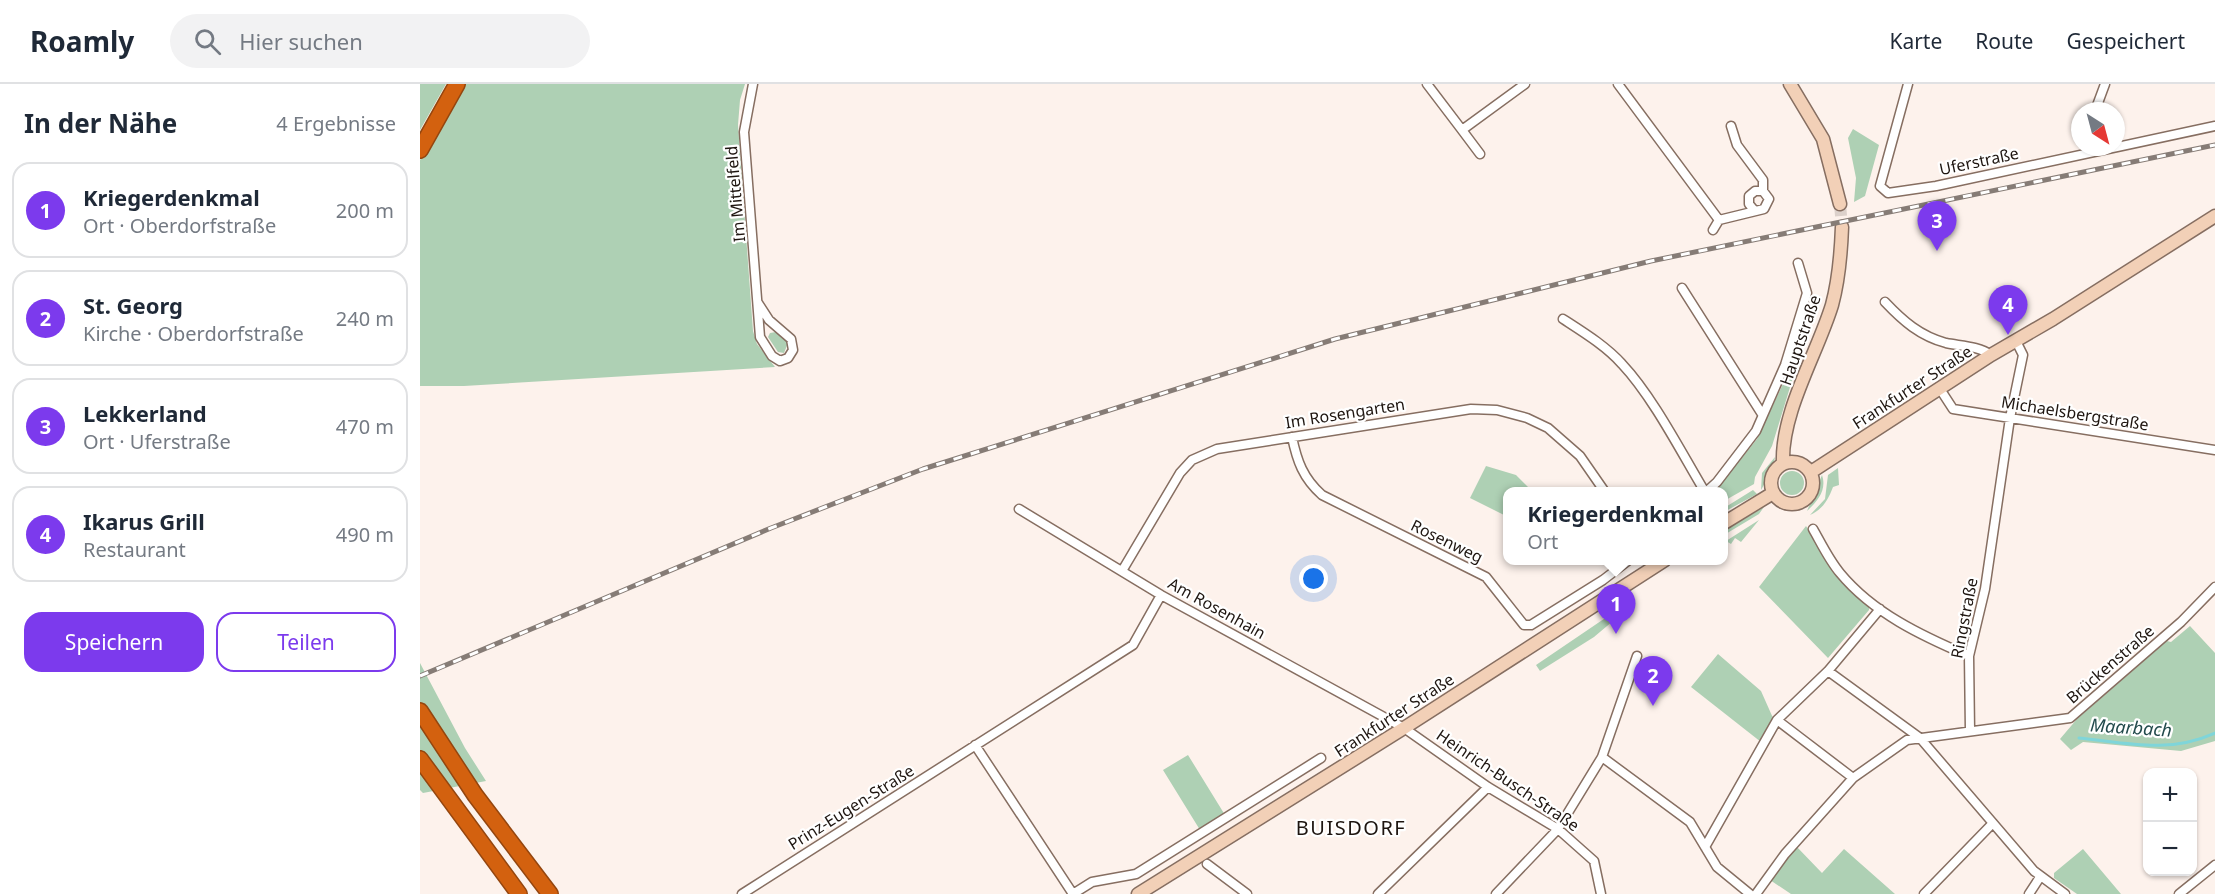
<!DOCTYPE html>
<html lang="de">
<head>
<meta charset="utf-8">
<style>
	body { margin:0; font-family:"Noto Sans",sans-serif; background:#f2f2f3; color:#1f2937 }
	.controls { position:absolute; right:18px; bottom:18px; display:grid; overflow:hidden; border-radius:12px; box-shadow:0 2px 4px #0004 }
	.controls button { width:54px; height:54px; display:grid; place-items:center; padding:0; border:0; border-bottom:2px solid #e0e1e3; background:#fff; color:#1f2937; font:30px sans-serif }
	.compass { position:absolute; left:1651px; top:18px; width:54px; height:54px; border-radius:50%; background:#fff; box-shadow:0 2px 4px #0004; rotate:144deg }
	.you { position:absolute; left:894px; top:495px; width:21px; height:21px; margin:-15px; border:4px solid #fff; border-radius:50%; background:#1a73e8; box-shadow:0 0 0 9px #1a73e833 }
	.badge { display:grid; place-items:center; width:39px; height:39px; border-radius:50%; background:#7c3aed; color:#fff; font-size:20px; font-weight:700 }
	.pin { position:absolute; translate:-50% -50px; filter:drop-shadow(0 2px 3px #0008) }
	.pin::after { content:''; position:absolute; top:32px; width:21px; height:18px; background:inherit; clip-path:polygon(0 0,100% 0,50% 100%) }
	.popup { position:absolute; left:1083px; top:403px; width:225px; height:78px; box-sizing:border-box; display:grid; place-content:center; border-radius:12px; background:#fff; filter:drop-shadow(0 2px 4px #0005); font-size:20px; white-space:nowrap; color:#747a83 }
	.popup b { font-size:22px; color:#1f2937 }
	.popup::after { content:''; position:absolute; left:50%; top:100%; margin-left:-12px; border:12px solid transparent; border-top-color:#fff }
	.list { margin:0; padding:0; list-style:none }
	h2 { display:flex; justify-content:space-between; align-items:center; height:78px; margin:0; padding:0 24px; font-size:26px }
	h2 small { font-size:20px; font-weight:400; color:#747a83 }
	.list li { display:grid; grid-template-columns:39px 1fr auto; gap:18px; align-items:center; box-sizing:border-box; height:96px; margin:0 12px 12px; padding:0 12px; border:2px solid #e0e1e3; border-radius:18px }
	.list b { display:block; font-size:22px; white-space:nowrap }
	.list p { margin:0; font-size:20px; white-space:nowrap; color:#747a83 }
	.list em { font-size:20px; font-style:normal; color:#747a83 }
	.actions { display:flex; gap:12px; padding:18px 24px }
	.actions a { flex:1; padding:14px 0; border:2px solid #7c3aed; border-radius:18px; text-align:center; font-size:21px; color:#7c3aed }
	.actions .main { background:#7c3aed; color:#fff }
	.icon { flex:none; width:33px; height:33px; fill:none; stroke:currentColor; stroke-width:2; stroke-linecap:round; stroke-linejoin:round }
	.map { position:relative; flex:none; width:1795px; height:810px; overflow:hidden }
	header { display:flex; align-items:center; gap:36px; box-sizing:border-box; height:84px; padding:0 30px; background:#fff; border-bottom:2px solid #e0e1e3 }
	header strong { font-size:28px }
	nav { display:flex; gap:33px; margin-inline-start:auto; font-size:21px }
	.search { width:420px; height:54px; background:#f2f2f3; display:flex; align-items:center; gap:15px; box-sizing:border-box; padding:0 21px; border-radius:33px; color:#747a83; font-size:22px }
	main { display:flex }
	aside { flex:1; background:#fff }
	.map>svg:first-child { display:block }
</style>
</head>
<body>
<header>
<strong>Roamly</strong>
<div class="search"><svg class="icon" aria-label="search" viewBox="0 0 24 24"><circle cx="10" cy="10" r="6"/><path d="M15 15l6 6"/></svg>Hier suchen</div>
<nav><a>Karte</a><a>Route</a><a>Gespeichert</a></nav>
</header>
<main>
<aside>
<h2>In der Nähe<small>4 Ergebnisse</small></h2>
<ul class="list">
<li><span class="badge">1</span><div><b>Kriegerdenkmal</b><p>Ort · Oberdorfstraße</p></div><em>200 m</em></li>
<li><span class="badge">2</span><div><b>St. Georg</b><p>Kirche · Oberdorfstraße</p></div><em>240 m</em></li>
<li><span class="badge">3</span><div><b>Lekkerland</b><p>Ort · Uferstraße</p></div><em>470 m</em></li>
<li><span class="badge">4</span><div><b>Ikarus Grill</b><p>Restaurant</p></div><em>490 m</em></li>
</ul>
<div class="actions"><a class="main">Speichern</a><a>Teilen</a></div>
</aside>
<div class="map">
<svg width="1795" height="810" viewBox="0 0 1795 810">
	<rect width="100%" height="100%" fill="#fdf2ec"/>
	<!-- green -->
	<path fill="#aed0b4" d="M0,0h26l-26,46z
		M42,0h283l-5,16 -2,25 15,206 4,13 18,23 -311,19h-44v-226z
		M1433,45l26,16 -14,51 -11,6 2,-24 -8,-40z
		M356,248l12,11 -4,10 -6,-1 -10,-15 2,-4z
		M1370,285l5,2 -23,75 -17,31 -1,7 -30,17v-9l-9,-1 42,-52z
		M1355,373l-2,12 -12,21 1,-17z
		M1066,382l30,9 16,16 -24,1v25l-38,-19z
		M1418,384l1,17 -6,2c-5,13 -10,22 -23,28l15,-16 3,-24z
		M1360 399a12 12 0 1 1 24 0a12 12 0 1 1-24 0Z
		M1402,391c5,15 -4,26 -15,36z
		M1333,406l4,4 -33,18v-4z
		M1344,423l-5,7 -35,21 5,-7z
		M1339,436l-18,22 -6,-4 -4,6 -5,-3z
		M1386,442l32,50 31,28v6l-41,48 -69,-71z
		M1203,522l3,4 -32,27 -54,34 -4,-6z
		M1770,542l25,27v88l-34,10 -98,-9 -12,8 -11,-11 17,-20 90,-78 4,1z
		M1298,570l43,37 12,27 -12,24 -70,-55z
		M0,579l45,85 21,33 -63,12 -3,-3z
		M768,671l37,60 -25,15 -37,-60z
		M1376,762l26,27 22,-24 51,45h-104l-21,-14z
		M1663,765l38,45h-44l-23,-16v-5z"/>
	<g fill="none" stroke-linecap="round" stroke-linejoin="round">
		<!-- stream -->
		<path stroke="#7fd5d9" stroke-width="3" d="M1659,654c49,5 89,16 136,-5"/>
		<!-- secondary-tunnel -->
		<path stroke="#dcd1cb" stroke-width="12" stroke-dasharray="12 6" stroke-linecap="butt" d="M1420,120l2,23"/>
		<!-- minor casing -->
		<g stroke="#866e61" stroke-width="11">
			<path id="minor" d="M333,0l-9,48 16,205 12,19 8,5 8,-3 5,-8 -2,-11 -22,-19 -11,-17
				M1007,0l35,46 63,-46
				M1198,0l101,136
				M1488,0l-28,102 8,7 48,-7 279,-60
				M1675,27l10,-27
				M1311,42l6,19 26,35v11
				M1042,46l18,24
				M1299,136l45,-11 5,-10 -6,-8h-8l-6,5v8l5,6
				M1293,146l6,-10
				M1262,204l80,126
				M1465,218c18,19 35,34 61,41 15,3 33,3 45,12
				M1143,235c20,13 43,27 59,45 31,33 59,88 83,128
				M1520,305l13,20 262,41
				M872,353c5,24 11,41 30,58l164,82 38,48h7l72,-45 26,-20
				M1286,408l11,-10 39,-51 29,-66 22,-72 -9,-30
				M599,425l142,86 243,133 84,59 70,42 36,32 7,33
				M1393,445c8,14 16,31 27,44 33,40 82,63 129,83
				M702,487l58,-98 12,-13 25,-11 254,-40 26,1 30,8 21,10 32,28 25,36
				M1408,587l92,67 114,133 31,23
				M1357,636l76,58
				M1550,647l-1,-75 16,-67 25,-171 13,-63 -7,-14
				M555,661l98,149
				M1182,673l88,65 27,45 33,27
				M1285,763l72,-127 51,-49 52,-62
				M787,780l40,30
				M322,810l391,-249 28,-50
				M653,810l19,-12 44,-8 185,-116
				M958,810l110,-107
				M1076,810l62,-65 44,-72 35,-101
				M1336,810l29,-40 68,-76 54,-38 163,-22 111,-96 34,-35
				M1504,810l69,-71
				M1609,810l11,-17
				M1759,810l36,-29"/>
		</g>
		<!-- secondary casing -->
		<g stroke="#866e61" stroke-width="15">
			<path id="secondary" d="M1370,0l33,55 17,65
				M1351 399a21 21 0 1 1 42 0a21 21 0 1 1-42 0Z
				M1363,379c-2,-51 34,-109 49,-158 7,-26 9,-51 10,-78
				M1391,388l180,-117 62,-36 162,-103
				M1304,439l49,-30
				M718,810l266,-166 261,-168"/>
		</g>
		<!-- motorway casing -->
		<g stroke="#94460f" stroke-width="18">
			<path id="motorway" d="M0,66l37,-66
				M0,627l55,84 75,99
				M0,675l99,135"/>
		</g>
		<!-- minor -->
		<use href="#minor" stroke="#fff" stroke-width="8"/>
		<!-- secondary -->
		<use href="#secondary" stroke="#f2d0b7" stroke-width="12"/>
		<!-- motorway -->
		<use href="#motorway" stroke="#d3610f" stroke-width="15"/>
		<!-- rail casing -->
		<g stroke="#867c76" stroke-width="5">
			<path id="rail" d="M0,592l351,-148 152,-59 412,-130 316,-78 564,-116"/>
		</g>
		<!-- rail -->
		<use href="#rail" stroke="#fff" stroke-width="3" stroke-dasharray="9" stroke-linecap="butt"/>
	</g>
	<g text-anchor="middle" stroke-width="4.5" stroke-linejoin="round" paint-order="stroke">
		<!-- street labels -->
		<g font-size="16" fill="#1e1510" stroke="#fff">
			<text transform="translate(1559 77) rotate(-12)" y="6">Uferstraße</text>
			<text transform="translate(315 110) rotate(-95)" y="6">Im Mittelfeld</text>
			<text transform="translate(1380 256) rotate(-71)" y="6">Hauptstraße</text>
			<text transform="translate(1492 303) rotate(-33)" y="6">Frankfurter Straße</text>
			<text transform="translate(925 329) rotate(-9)" y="6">Im Rosengarten</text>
			<text transform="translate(1655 329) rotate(9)" y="6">Michaelsbergstraße</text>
			<text transform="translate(1027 457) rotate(26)" y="6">Rosenweg</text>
			<text transform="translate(797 524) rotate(29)" y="6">Am Rosenhain</text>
			<text transform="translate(1544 534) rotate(-79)" y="6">Ringstraße</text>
			<text transform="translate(1690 580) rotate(-41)" y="6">Brückenstraße</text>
			<text transform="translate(974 631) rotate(-33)" y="6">Frankfurter Straße</text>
			<text transform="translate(1088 696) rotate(34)" y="6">Heinrich-Busch-Straße</text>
			<text transform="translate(431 723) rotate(-32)" y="6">Prinz-Eugen-Straße</text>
		</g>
		<!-- water labels -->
		<g font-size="18" font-style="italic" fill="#224a4c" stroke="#fff">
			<text transform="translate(1711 644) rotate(4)" y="6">Maarbach</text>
		</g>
		<!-- quarter labels -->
		<g font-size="20" letter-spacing="1.5" fill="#1e1510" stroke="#fff">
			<text x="931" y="751">BUISDORF</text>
		</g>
	</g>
</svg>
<div class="controls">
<button>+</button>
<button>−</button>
</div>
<svg class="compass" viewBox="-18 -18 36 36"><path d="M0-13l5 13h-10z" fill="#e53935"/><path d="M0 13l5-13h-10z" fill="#747a83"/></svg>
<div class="you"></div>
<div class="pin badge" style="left:1196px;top:550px">1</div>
<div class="popup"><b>Kriegerdenkmal</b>Ort</div>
<div class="pin badge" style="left:1233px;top:622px">2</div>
<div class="pin badge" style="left:1517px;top:167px">3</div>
<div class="pin badge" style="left:1588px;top:251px">4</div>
</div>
</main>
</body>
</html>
